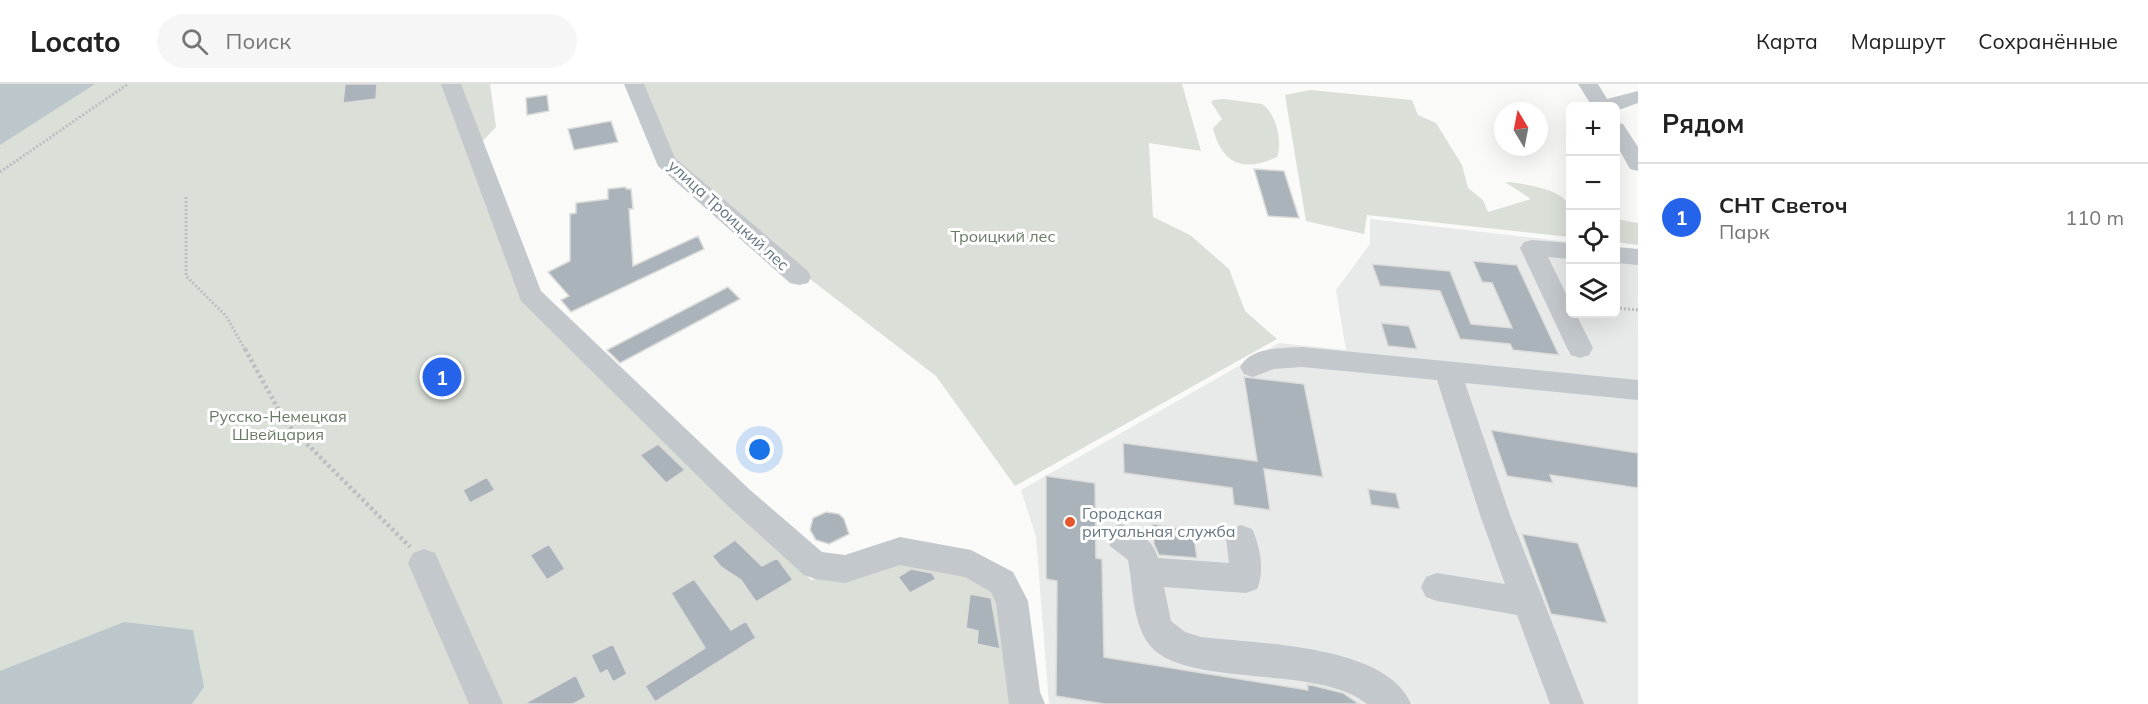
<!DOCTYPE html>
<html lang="ru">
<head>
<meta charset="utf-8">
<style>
	body { margin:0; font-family:Mulish,sans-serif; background:#f6f6f6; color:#222 }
	.controls { position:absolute; right:18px; top:18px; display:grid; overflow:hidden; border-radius:9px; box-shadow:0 6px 24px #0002 }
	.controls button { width:54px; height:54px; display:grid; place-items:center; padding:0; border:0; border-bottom:2px solid #e0e0e0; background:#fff; color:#222; font:30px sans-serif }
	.compass { position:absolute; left:1494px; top:18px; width:54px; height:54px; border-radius:50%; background:#fff; box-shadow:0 6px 24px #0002; rotate:350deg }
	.you { position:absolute; left:760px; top:366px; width:21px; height:21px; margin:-15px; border:4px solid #fff; border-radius:50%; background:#1a73e8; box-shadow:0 0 0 9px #1a73e833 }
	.badge { display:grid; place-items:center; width:39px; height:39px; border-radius:50%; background:#2563eb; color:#fff; font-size:20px; font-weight:700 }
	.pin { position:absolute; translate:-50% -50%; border:3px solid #fff; box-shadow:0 2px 6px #0006 }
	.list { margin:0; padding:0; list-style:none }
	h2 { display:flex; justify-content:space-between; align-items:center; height:78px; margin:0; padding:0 24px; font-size:26px }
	h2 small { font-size:20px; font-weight:400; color:#767676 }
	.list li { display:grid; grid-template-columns:39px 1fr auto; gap:18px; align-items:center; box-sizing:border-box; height:108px; padding:0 24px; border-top:2px solid #e0e0e0 }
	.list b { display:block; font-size:22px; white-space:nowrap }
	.list p { margin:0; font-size:20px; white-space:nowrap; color:#767676 }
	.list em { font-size:20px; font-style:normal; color:#767676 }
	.icon { flex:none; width:33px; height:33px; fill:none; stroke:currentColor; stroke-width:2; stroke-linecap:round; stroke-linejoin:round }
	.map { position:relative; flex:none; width:1638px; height:620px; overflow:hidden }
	header { display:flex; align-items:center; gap:36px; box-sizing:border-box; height:84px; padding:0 30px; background:#fff; border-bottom:2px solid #e0e0e0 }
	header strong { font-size:28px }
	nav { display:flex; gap:33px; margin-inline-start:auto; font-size:21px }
	.search { width:420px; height:54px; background:#f6f6f6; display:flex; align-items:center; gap:15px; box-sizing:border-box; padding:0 21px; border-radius:33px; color:#767676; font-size:22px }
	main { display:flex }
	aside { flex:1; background:#fff }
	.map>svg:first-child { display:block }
</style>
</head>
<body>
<header>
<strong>Locato</strong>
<div class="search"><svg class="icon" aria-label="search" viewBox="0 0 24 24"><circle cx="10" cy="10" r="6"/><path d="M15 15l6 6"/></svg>Поиск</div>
<nav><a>Карта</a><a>Маршрут</a><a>Сохранённые</a></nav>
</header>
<main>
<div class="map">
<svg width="1638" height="620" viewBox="0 0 1638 620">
	<rect width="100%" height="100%" fill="#fafaf8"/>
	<!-- built -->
	<path fill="#e8e9e9" d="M1370,135l200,23v72h46v-66l22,2v454h-589l-13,-167 -15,-47 258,-147 67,7 -10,-60 34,-46z"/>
	<!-- green -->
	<path fill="#dadfd7" d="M0,0h490l6,43 -22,23 49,144 288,286 114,-22 51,17 30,25 5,104h-1011z
		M641,0h541l19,67 -52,-8 4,74 37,18 39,34 16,42 32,28 -262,147 -79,-110 -126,-97 -136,-117z
		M1310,6l102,10 6,15 18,8 26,42 6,23 15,12 5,12 43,-13 -26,-17c16,1 61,7 65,26 3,8 1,20 0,29l-203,-22 -3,19 -58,-13 -21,-126z
		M1224,15l38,5c14,9 21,38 15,53 -34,16 -55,7 -64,-29l9,-9 -11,-17 3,-2z
		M1616,135l22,4v22l-22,-3z"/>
	<!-- water -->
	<path fill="#bbc7cb" d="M0,0h95l-95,61z
		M124,538l69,8 11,57 -12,17h-192v-33z"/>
	<!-- building -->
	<path fill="#aab3b9" stroke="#dcdcda" stroke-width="1.5" d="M345,0h32l-1,15 -33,4z
		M547,11l2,16 -22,4 -1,-17z
		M611,37l7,21 -44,8 -6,-21z
		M1254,85l30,2 15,47 -31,-2z
		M626,103v2h5l2,20h-4l4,57 65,-30 6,13 -133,63 -10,-12 8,-4 -21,-24 22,-11v-47l6,-1v-10l32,-4v-10z
		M1473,177l44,4 42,90 -46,-5 -3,-6 -50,-5 -20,-48 -60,-5 -8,-22 78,7 21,53 41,4 -20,-45 -10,-1z
		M728,203l12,12 -120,64 -13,-13z
		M1381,239l28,3 8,23 -29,-3z
		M1244,293l60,7 19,93 -59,-8 6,41 -36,-5 -2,-17 -108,-15 -1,-30 134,18z
		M1491,346l147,23v35l-88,-13 3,8 -46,-7z
		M658,360l27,26 -19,13 -26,-28z
		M1046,392l49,7 1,75 6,1 2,98 204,33 -1,-6 36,9 16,11h-255l-48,-8 1,-115 -11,-2z
		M487,393l8,13 -25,13 -7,-13z
		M1368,405l28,4 4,16 -29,-4z
		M826,428l13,2 5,5 5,15 -20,10 -13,-4 -6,-10 3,-12z
		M1152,440l41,6 4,28 -38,-3 -5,-11z
		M1522,450l56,9 29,80 -56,-9z
		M735,456l27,26 15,-8 16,22 -37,22 -15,-22 -20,-13 -9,-11z
		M549,460l16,25 -18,11 -17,-25z
		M911,485l21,4 4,6 -26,14 -12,-16z
		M694,495l37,51 15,-9 10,17 -101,64 -10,-16 60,-38 -34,-55z
		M970,510l21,4 9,51 -23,-5 1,-13 -12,-3z
		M613,560l14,30 -14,8 -6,-12 -7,4 -9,-19z
		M576,591l10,22 -13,7h-49z"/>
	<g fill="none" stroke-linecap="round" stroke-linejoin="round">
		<!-- path-far1 -->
		<path stroke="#bbbfc2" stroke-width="3" stroke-dasharray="2 2" stroke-linecap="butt" d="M0,88l128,-88
			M186,113v79l40,40 20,35
			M1616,224l22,2"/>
		<!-- path -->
		<path stroke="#bbbfc2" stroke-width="4.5" stroke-dasharray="3 3" stroke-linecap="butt" d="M245,265l41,74 124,124"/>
		<!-- minor -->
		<path fill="#c3c8cc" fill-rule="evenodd" d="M441,0h20l80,207 208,198 73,63 23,3 55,-18 71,13 42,22 15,29 12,91 5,12h-36l-13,-101 -5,-11 -26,-15 -65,-12 -55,18 -30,-4 -11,-4 -75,-68 -208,-206z
			M624,0h20l31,74 133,113 3,6 -3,6 -9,2 -9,-2 -132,-117z
			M1578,0h20l9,15 31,-8v12l-22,8v-5h-24z
			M1616,38l7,2 15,23v24l-8,-2 -14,-25z
			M1532,156l38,3v16l-22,-2 22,45v12h6l17,34 -4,7 -9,3 -9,-3 -4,-7 -47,-100 4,-6z
			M1616,163l22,2v16l-22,-2z
			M1302,263l336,33v20l-173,-17 45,132 74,189h-34l-33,-89 -80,-14 -11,-4 -5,-10 5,-10 11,-4 68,11 -25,-69 -43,-135 -135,-13 -28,2 -21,8 -9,-3 -4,-7c11,-20 42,-19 62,-20z
			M1121,440c17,6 32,16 37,34l71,5 -3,-25 4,-9 11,-4 11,4c8,16 13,43 5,60l-11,4 -82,-6 7,34 14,11 16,5c56,7 185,7 210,67h-44c-50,-42 -192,-13 -221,-64 -14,-24 -13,-54 -18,-80l-18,-14 -4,-9 4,-9z
			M424,465l11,4 68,151h-34l-61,-141 5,-10z"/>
	</g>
	<!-- markers -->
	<circle fill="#e4572e" stroke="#fff" stroke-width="2" cx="1070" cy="438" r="6"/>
	<g text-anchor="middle" stroke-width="6" stroke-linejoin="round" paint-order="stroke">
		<!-- street labels -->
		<g font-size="16" fill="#657683" stroke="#fff">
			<text transform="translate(729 131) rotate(42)" y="6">улица Троицкий лес</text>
		</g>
		<!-- park labels -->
		<g font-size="16" fill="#687a64" stroke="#fff">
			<text x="1003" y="158">Троицкий лес</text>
			<text x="278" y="338">Русско-Немецкая<tspan x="278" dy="18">Швейцария</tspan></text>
		</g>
		<!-- poi labels -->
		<g font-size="16" fill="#657683" stroke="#fff" text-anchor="start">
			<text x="1082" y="435">Городская<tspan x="1082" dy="18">ритуальная служба</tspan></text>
		</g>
	</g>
</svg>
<div class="controls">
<button>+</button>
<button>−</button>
<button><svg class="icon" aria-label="locate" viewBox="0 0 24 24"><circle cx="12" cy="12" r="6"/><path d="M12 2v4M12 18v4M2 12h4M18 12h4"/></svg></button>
<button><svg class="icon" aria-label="layers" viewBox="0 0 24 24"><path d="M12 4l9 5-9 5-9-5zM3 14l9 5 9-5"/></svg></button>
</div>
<svg class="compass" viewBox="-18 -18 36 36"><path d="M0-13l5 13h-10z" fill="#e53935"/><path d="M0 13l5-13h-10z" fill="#767676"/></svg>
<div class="you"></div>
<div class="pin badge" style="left:442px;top:293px">1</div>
</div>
<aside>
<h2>Рядом<small></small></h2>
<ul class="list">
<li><span class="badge">1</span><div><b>СНТ Светоч</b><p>Парк</p></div><em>110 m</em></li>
</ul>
</aside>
</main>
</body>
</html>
